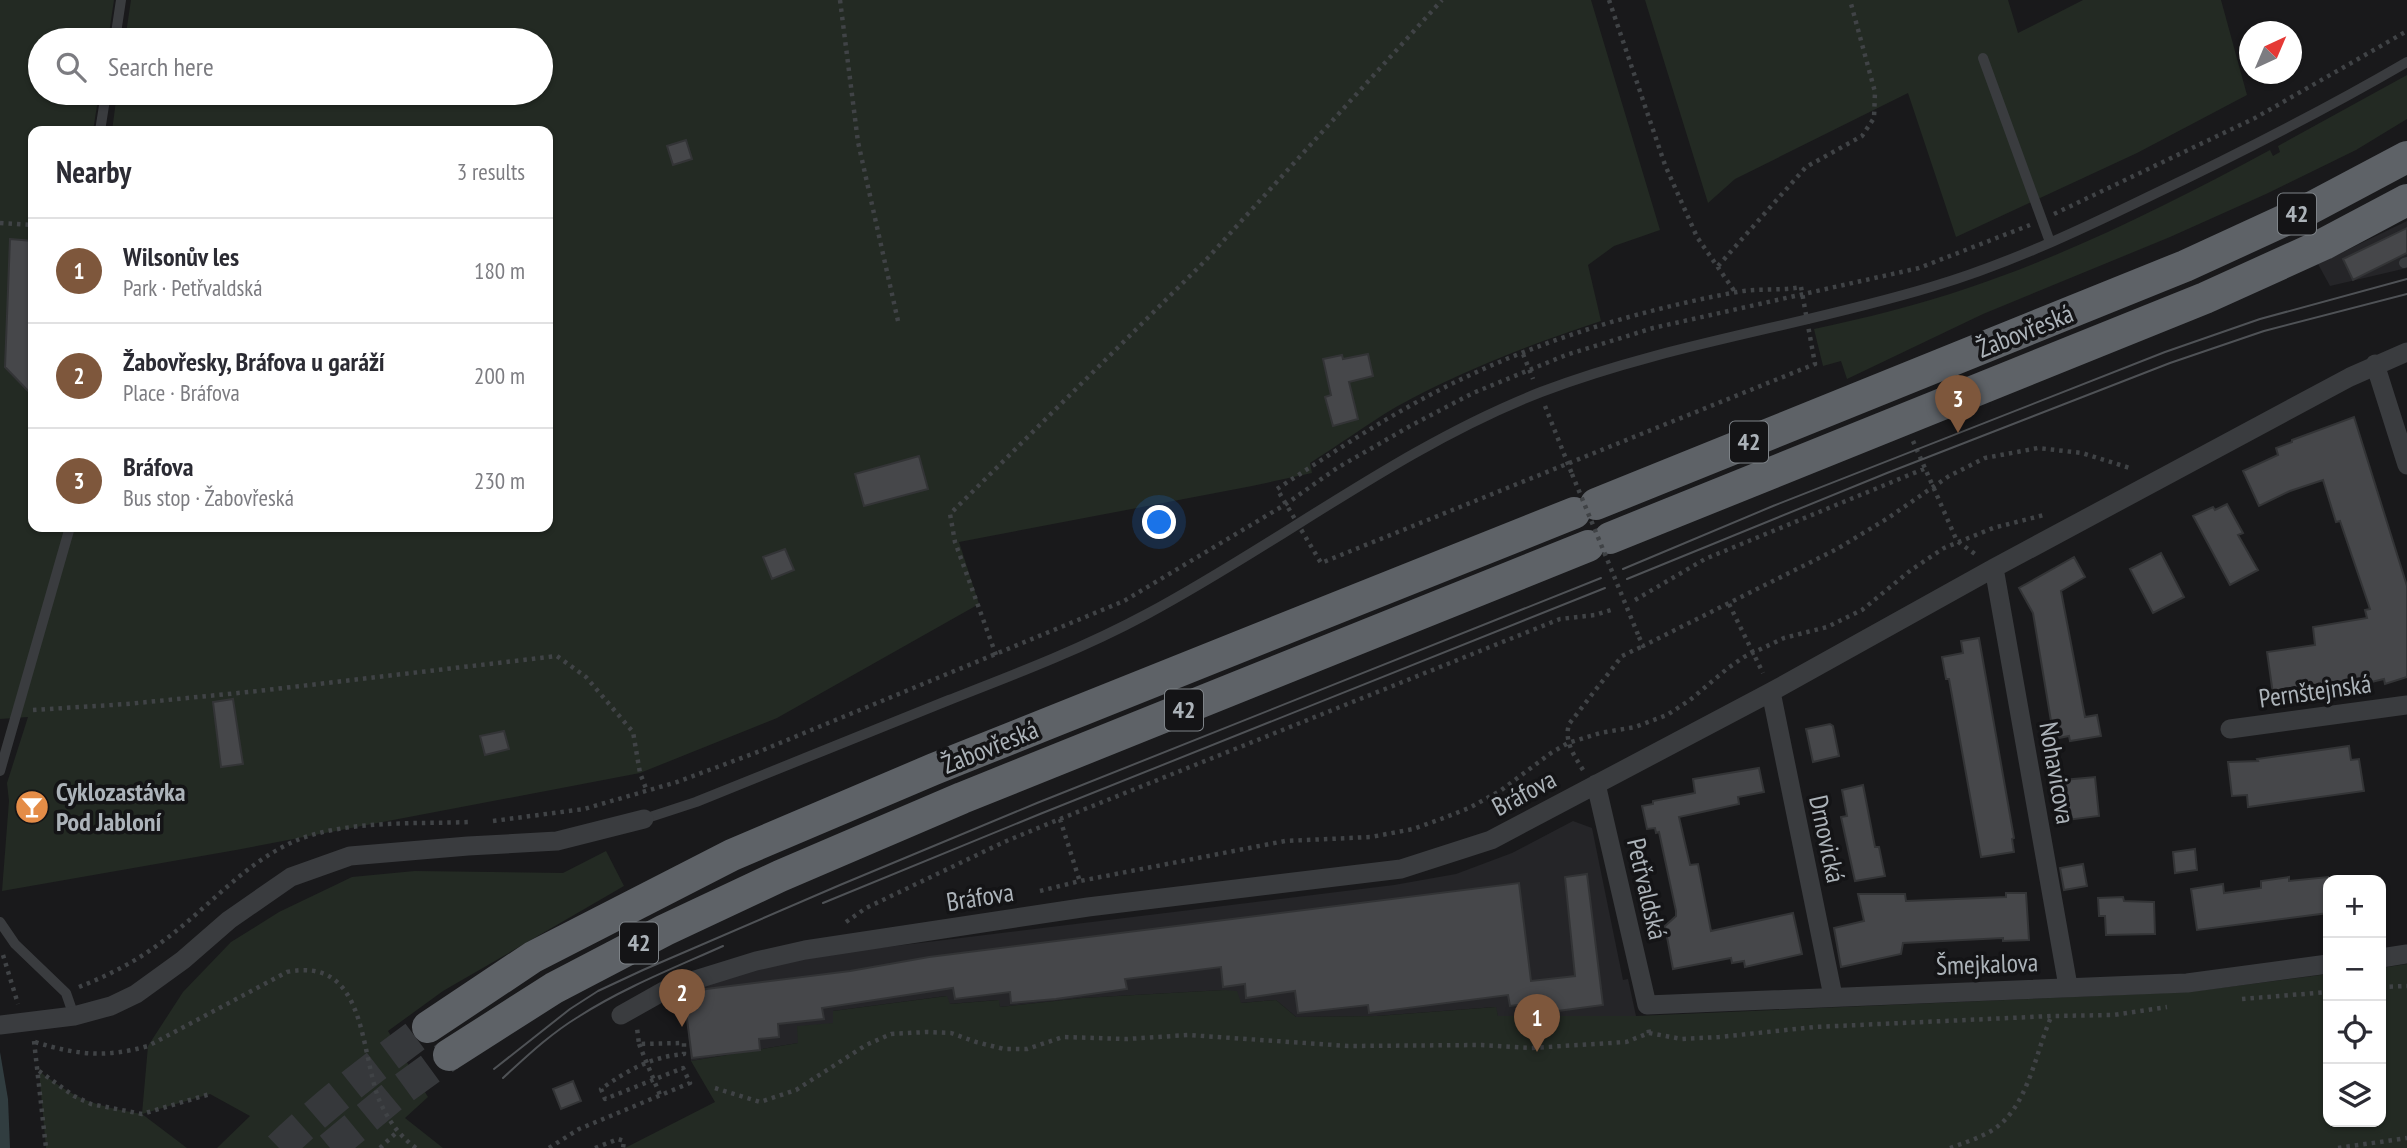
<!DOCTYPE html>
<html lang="en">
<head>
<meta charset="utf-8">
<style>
	body { margin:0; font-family:"PT Sans Narrow",sans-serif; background:#f7f7f7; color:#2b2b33 }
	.controls { position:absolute; right:21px; bottom:21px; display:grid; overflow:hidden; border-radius:14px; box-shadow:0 2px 5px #0004 }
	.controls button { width:63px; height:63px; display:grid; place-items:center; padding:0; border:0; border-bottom:2px solid #e1e1e2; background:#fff; color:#2b2b33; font:35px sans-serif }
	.compass { position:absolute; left:2239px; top:21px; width:63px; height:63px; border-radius:50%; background:#fff; box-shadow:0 2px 5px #0004; rotate:44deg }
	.you { position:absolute; left:1160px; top:523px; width:24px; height:24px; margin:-18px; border:5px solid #fff; border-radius:50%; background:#1a73e8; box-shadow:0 0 0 10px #1a73e833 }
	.badge { display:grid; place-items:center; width:46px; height:46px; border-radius:50%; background:#7e573c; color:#fff; font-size:23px; font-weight:700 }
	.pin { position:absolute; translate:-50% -58px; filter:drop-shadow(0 2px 4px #0008) }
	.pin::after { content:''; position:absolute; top:37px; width:24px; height:21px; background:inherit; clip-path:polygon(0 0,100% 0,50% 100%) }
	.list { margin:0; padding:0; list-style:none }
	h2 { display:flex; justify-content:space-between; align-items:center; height:91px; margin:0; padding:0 28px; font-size:30px }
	h2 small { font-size:23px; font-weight:400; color:#7c7c81 }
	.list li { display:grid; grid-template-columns:46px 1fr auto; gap:21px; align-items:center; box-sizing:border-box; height:105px; padding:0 28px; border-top:2px solid #e1e1e2 }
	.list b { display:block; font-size:26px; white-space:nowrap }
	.list p { margin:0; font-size:23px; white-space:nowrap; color:#7c7c81 }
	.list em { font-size:23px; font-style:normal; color:#7c7c81 }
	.icon { flex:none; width:38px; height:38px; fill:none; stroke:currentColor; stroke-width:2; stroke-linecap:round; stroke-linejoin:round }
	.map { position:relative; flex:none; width:2407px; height:1148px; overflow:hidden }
	.search { position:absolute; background:#fff; box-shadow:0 2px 5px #0004; left:28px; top:28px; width:525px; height:77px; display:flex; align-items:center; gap:18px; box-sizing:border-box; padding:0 24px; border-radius:38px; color:#7c7c81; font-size:26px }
	.panel { position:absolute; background:#fff; box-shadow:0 2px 5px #0004; left:28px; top:126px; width:525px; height:406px; border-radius:14px }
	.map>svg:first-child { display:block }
</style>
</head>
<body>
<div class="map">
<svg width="2407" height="1148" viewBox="0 0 2407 1148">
	<rect width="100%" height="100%" fill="#19191b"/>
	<!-- built -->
	<path fill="#252528" d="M2407,221v47l-77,18 -12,-22z
		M1573,821l19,7 31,152 5,-1 8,37h-138l-3,-9 -118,9 -81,1 -20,-17 -36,3 -16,-13 -142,8 -82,9 -2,-7 -49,4 -3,-8 -113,15 1,12 -36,20 -107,18 -9,-89 712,-87 62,-11 56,-21z"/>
	<!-- green -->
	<path fill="#232a23" d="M0,0h114l-6,40h-68v53h59l-6,38h-60v396h515v-396h-436l5,-38h424v-53h-416l6,-40h1460l69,230 -46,16 -26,19 13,56c-70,23 -140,50 -205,86 -29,17 -57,38 -86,56l2,10 -60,13 -293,56 20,62 -202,114 -137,55 -404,77 -234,41 7,-90 -2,-18 21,-66 -28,2z
		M1645,0h363l10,33 65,-33h138l26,95 -110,58 -181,84 -48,-144 -173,86 -27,24z
		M2407,75v44l-51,31 -90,44 -96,43 -187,77 -136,65 -6,-18 -18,5 -9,-37c52,-11 104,-24 154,-41 105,-35 205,-86 302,-138l3,6 7,-4 -2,-6z
		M606,851l18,35 -181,105 -55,40 40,66 -23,21 38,30h-226l33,-32 -40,-22 -68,20 45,34h-141l-7,-77c37,29 56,35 103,43l6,-68 35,-54 48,-50 48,-30 73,-35 63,-6 148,2z
		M2407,964v184h-1782l90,-46 -24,-41 107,-18 -1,-17 36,-3v-12l114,-15 3,8 49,-4 1,7 82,-9 142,-8 13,1 4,12 35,-3 20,17 81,-1 119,-9 2,9h138l552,-24 140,-18v148h53v-154z"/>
	<!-- water -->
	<path fill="#313d40" d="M0,1052l8,47 2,49h-10z"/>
	<!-- building -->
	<path fill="#46474a" stroke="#333436" stroke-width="2" d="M686,140l6,19 -19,6 -6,-19z
		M2407,228v25l-54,27 -10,-21z
		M10,239l23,2v155l-28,-29z
		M1368,354l5,22 -24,6 9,37 -25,7 -8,-29 6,-2 -8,-36 19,-4 1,4z
		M2354,417l53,169v91l-22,7 -1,-5 -25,6 -1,-5 -85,14 -6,-42 48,-7 -2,-18 54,-9 -2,-8 5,-1 -30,-88 -4,1 -13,-42 -33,11 -31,15 -16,-35 35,-16 -2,-7 16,-6v-2z
		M919,456l9,33 -64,17 -9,-32z
		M2227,504l16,29 -5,2 20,35 -28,15 -37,-69 20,-9 2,3z
		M785,549l9,21 -22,9 -9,-22z
		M2161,553l23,44 -31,16 -23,-44z
		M2074,557l11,20 -24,14 24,126 12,-2 4,21 -31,5 -1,-5 -15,3 -21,-126 -14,-25z
		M1979,638l35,200 -2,1 2,13 -33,5 -32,-178h-3l-4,-22 21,-4 -2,-12z
		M233,699l10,65 -22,3 -8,-65z
		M1830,724l3,2 6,30 -26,6 -7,-33z
		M504,731l5,18 -24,6 -5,-19z
		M2349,746l2,14 8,-1 5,32 -116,16 -1,-12 -15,1 -4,-34 30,-1 -1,-2z
		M1759,768l5,24 -26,5 1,7 -60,13 11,48 8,-1 13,67 82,-18 9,41 -57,13 -1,-6 -12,2 -1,-5 -58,11 -8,-43 11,-10v-5l-17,-79 -3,1 -1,-5 -8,1 -5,-23 11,-2v-3l42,-8 -2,-14z
		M2095,777l4,39 -32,4 -1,-10 -4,-4 -2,-11 4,-5 -1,-10z
		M1863,785l12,62h4l6,29 -30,5 -14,-64 6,-1 -5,-26z
		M2195,849l2,21 -22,3 -2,-21z
		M2083,864l4,22 -23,4 -4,-22z
		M1587,874l16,131 -68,9 -1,-11 -24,3 -2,-11 -139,18 -1,-8 -70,8 -3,-22 -49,7 -1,-14 -22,3 -2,-20 -96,12 2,10 -71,10 -45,4 -1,-11 -55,7 -2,-11 -131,20 2,11 -46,5 1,13 -20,2 1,11 -68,8 -8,-62 22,-7 144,-18 79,-14 590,-74 12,98 44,-5 -10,-99z
		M2289,877v4l39,-4v36l-131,17 -6,-41 32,-5 1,9 37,-5v-7z
		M2006,893h20l3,47 -26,1v-3l-100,5 -2,11 -60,13 -7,-39 30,-7 -6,-27h47l1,7 100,-4z
		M2123,897l1,4 30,1 1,32 -49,1 -1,-19h-6l-1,-18z
		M573,1081l8,20 -20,8 -8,-20z"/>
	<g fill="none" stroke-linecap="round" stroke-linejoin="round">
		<!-- trunk-tunnel -->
		<path stroke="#36383b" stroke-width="32" stroke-dasharray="32 16" stroke-linecap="butt" d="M279,1148c46,-44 97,-83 149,-121
			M330,1148l64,-53 55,-40"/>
		<!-- path -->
		<path stroke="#404346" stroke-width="4.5" stroke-dasharray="3.5 5" stroke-linecap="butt" d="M840,0l18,142 40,179
			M1609,0l56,165 32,72 38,55
			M2054,214l201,-96 152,-87
			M0,223l33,2
			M1718,266l88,-99 56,-31 12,-18 1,-26 -25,-92
			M1801,287l14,77 -494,199 -44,-74c43,-28 86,-57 131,-82 100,-57 216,-94 329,-115 21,-4 43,-1 64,-5z
			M1523,354l10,25
			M1545,406l27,68
			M1913,441l44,100 18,13
			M1635,600l70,-41 221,-91
			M1729,604l34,69
			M1639,637l4,9 194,-97 51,-31 61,-42 36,-18 53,-10 44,5 51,16
			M996,655l-41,-113 -5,-28 255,-253 237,-261
			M33,710l94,-6 131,-13 299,-35 29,21 47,55 7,41 7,18
			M1583,770c-9,-15 -19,-28 -14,-46l53,-68 21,-10
			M1060,819l20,63
			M493,821l91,-12 93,-27 86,-32 361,-149 162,-97 51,-36 75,-43 61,-32 93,-38 87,-27 266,-60 111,-43
			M1040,891l40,-10 205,-40 86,-4 42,-8 28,-10 28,-11 31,-17 51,-38 17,-10 32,-10 35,-6 32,-12 23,-15 38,-32 16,-11 40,-19 43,-11 35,-17 49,-40 33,-22 49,-20 51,-13
			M846,922l20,-14 138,-66 56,-23 500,-200 35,-4 19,-6
			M3,955l15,49
			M79,987c28,-11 56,-25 80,-43 47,-33 83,-80 136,-103 49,-21 122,-17 175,-19
			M2381,987l26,-1
			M2242,999l86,-7
			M1649,1033l33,6 37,-2 96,-10 237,-11 61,-1 54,-8
			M34,1041l12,107
			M35,1042c42,13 71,16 113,4l139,-74c78,-16 73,75 91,125 8,20 20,38 38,51
			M639,1044l21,51
			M39,1071l35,25 17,8 51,10 68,-20
			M715,1088l45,14 36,-12 70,-45 25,-11 36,-2 24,1 25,9 28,7h23l36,-12 64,2 61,-4 160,11 134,-1 49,3 95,-6 23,-9 -1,-7
			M380,1148l18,-17
			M549,1148l30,-19 111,-46 -7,-15 -78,31 -4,-10c27,-19 50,-32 83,-35v-11l-45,1 -2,-16
			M595,1148l23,-9 6,2 -1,7
			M1950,1148c14,-5 29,-10 41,-17 38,-23 44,-79 61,-116
			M2338,1148l69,-10"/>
		<!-- service -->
		<path stroke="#3a3c3f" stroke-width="10" d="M115,40l6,-40
			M1983,58l67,184
			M100,131l6,-38
			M2404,263l3,-1
			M0,771l70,-244
			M644,819l52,-17c84,-34 169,-68 253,-102 67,-26 135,-52 198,-86 133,-71 253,-167 394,-222 126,-48 261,-66 390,-105 75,-22 147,-56 217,-90 88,-42 175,-86 259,-135
			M0,922l15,22 51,49 8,23"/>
		<!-- minor -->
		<path stroke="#3a3c3f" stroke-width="19" d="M2375,364l32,101
			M1994,568l74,418
			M1771,692l62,304
			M2230,729l177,-24
			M1596,784l51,221 540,-22 141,-19
			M2381,958l26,-4
			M621,1015l48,-27 87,-27 49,-11 283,-43 313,-38 90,-29 280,-148 223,-124 356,-191 57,-25
			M0,1025l74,-9 37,-10 25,-12 47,-34 46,-40 62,-43 59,-21 118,-10 89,-5 87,-22"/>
		<!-- trunk -->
		<path stroke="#5e6267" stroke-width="32" d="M1596,504l589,-238 122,-56 100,-53
			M1610,538l595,-240 119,-54 83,-44
			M428,1027l105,-70 199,-102 202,-86 640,-256
			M449,1055l105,-67 111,-58 115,-54 182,-78 626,-252"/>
		<!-- tram -->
		<path stroke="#4f5256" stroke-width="2" d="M1623,569l150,-63 392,-154 95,-33 147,-40
			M1627,579l260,-106 283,-110 94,-32 143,-37
			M823,903l217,-89 565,-226
			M494,1069l76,-60 28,-18 45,-21 197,-85 197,-82 564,-225
			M503,1078c23,-21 47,-44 75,-61 45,-29 96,-49 145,-71"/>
		<!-- path-bridge -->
		<path stroke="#404346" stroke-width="4.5" stroke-dasharray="3.5 5" stroke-linecap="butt" d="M1572,474l67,163"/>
	</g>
	<!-- icons -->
	<defs>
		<g id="bar-disc" transform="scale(1.75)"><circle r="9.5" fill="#e48c47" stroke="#141416"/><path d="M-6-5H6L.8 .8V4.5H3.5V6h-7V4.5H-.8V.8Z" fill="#fff"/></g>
	</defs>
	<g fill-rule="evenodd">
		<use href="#bar-disc" x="32" y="807"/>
	</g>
	<g text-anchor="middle" stroke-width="7" stroke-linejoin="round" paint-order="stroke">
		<!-- shield labels -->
		<g fill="#141416" stroke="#7e8388" stroke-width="2">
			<rect x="2278" y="193.5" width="38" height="41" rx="5"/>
			<rect x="1730" y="421.5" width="38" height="41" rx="5"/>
			<rect x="1165" y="689.5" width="38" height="41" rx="5"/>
			<rect x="620" y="922.5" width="38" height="41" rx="5"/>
		</g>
		<g font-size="24" font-weight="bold" fill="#acb3b9">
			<text x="2297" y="222">42</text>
			<text x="1749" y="450">42</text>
			<text x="1184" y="718">42</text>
			<text x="639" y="951">42</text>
		</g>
		<!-- street labels -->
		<g font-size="26" fill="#acb3b9" stroke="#141416">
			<text transform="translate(2025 331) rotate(-22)" y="9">Žabovřeská</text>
			<text transform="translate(2315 691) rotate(-8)" y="9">Pernštejnská</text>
			<text transform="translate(990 747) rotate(-22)" y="9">Žabovřeská</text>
			<text transform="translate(2057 773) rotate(80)" y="9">Nohavicova</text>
			<text transform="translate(1524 793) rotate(-28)" y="9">Bráfova</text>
			<text transform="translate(1827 839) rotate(78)" y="9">Drnovická</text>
			<text transform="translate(1647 889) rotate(77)" y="9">Petřvaldská</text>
			<text transform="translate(980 897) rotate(-9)" y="9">Bráfova</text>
			<text transform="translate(1987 964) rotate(-2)" y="9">Šmejkalova</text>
		</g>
		<!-- poi labels -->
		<g font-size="26" font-weight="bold" fill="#acb3b9" stroke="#141416" text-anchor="start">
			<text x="56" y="801">Cyklozastávka<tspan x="56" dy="30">Pod Jabloní</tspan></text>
		</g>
	</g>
</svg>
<div class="controls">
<button>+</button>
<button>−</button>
<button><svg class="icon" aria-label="locate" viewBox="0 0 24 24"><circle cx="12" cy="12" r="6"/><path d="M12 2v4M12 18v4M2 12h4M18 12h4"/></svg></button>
<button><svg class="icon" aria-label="layers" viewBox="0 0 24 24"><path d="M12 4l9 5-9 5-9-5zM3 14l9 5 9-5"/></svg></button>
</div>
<svg class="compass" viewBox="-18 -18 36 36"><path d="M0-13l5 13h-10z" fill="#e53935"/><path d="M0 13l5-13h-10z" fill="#7c7c81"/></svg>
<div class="you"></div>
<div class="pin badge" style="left:1537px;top:1052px">1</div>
<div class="pin badge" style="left:682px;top:1027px">2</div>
<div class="pin badge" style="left:1958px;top:433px">3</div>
<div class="search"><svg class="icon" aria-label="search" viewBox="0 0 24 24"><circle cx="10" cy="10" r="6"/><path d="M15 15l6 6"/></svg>Search here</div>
<section class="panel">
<h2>Nearby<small>3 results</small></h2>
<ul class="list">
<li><span class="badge">1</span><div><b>Wilsonův les</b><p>Park · Petřvaldská</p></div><em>180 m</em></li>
<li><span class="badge">2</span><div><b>Žabovřesky, Bráfova u garáží</b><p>Place · Bráfova</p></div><em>200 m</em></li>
<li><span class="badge">3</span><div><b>Bráfova</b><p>Bus stop · Žabovřeská</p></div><em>230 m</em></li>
</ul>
</section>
</div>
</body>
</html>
